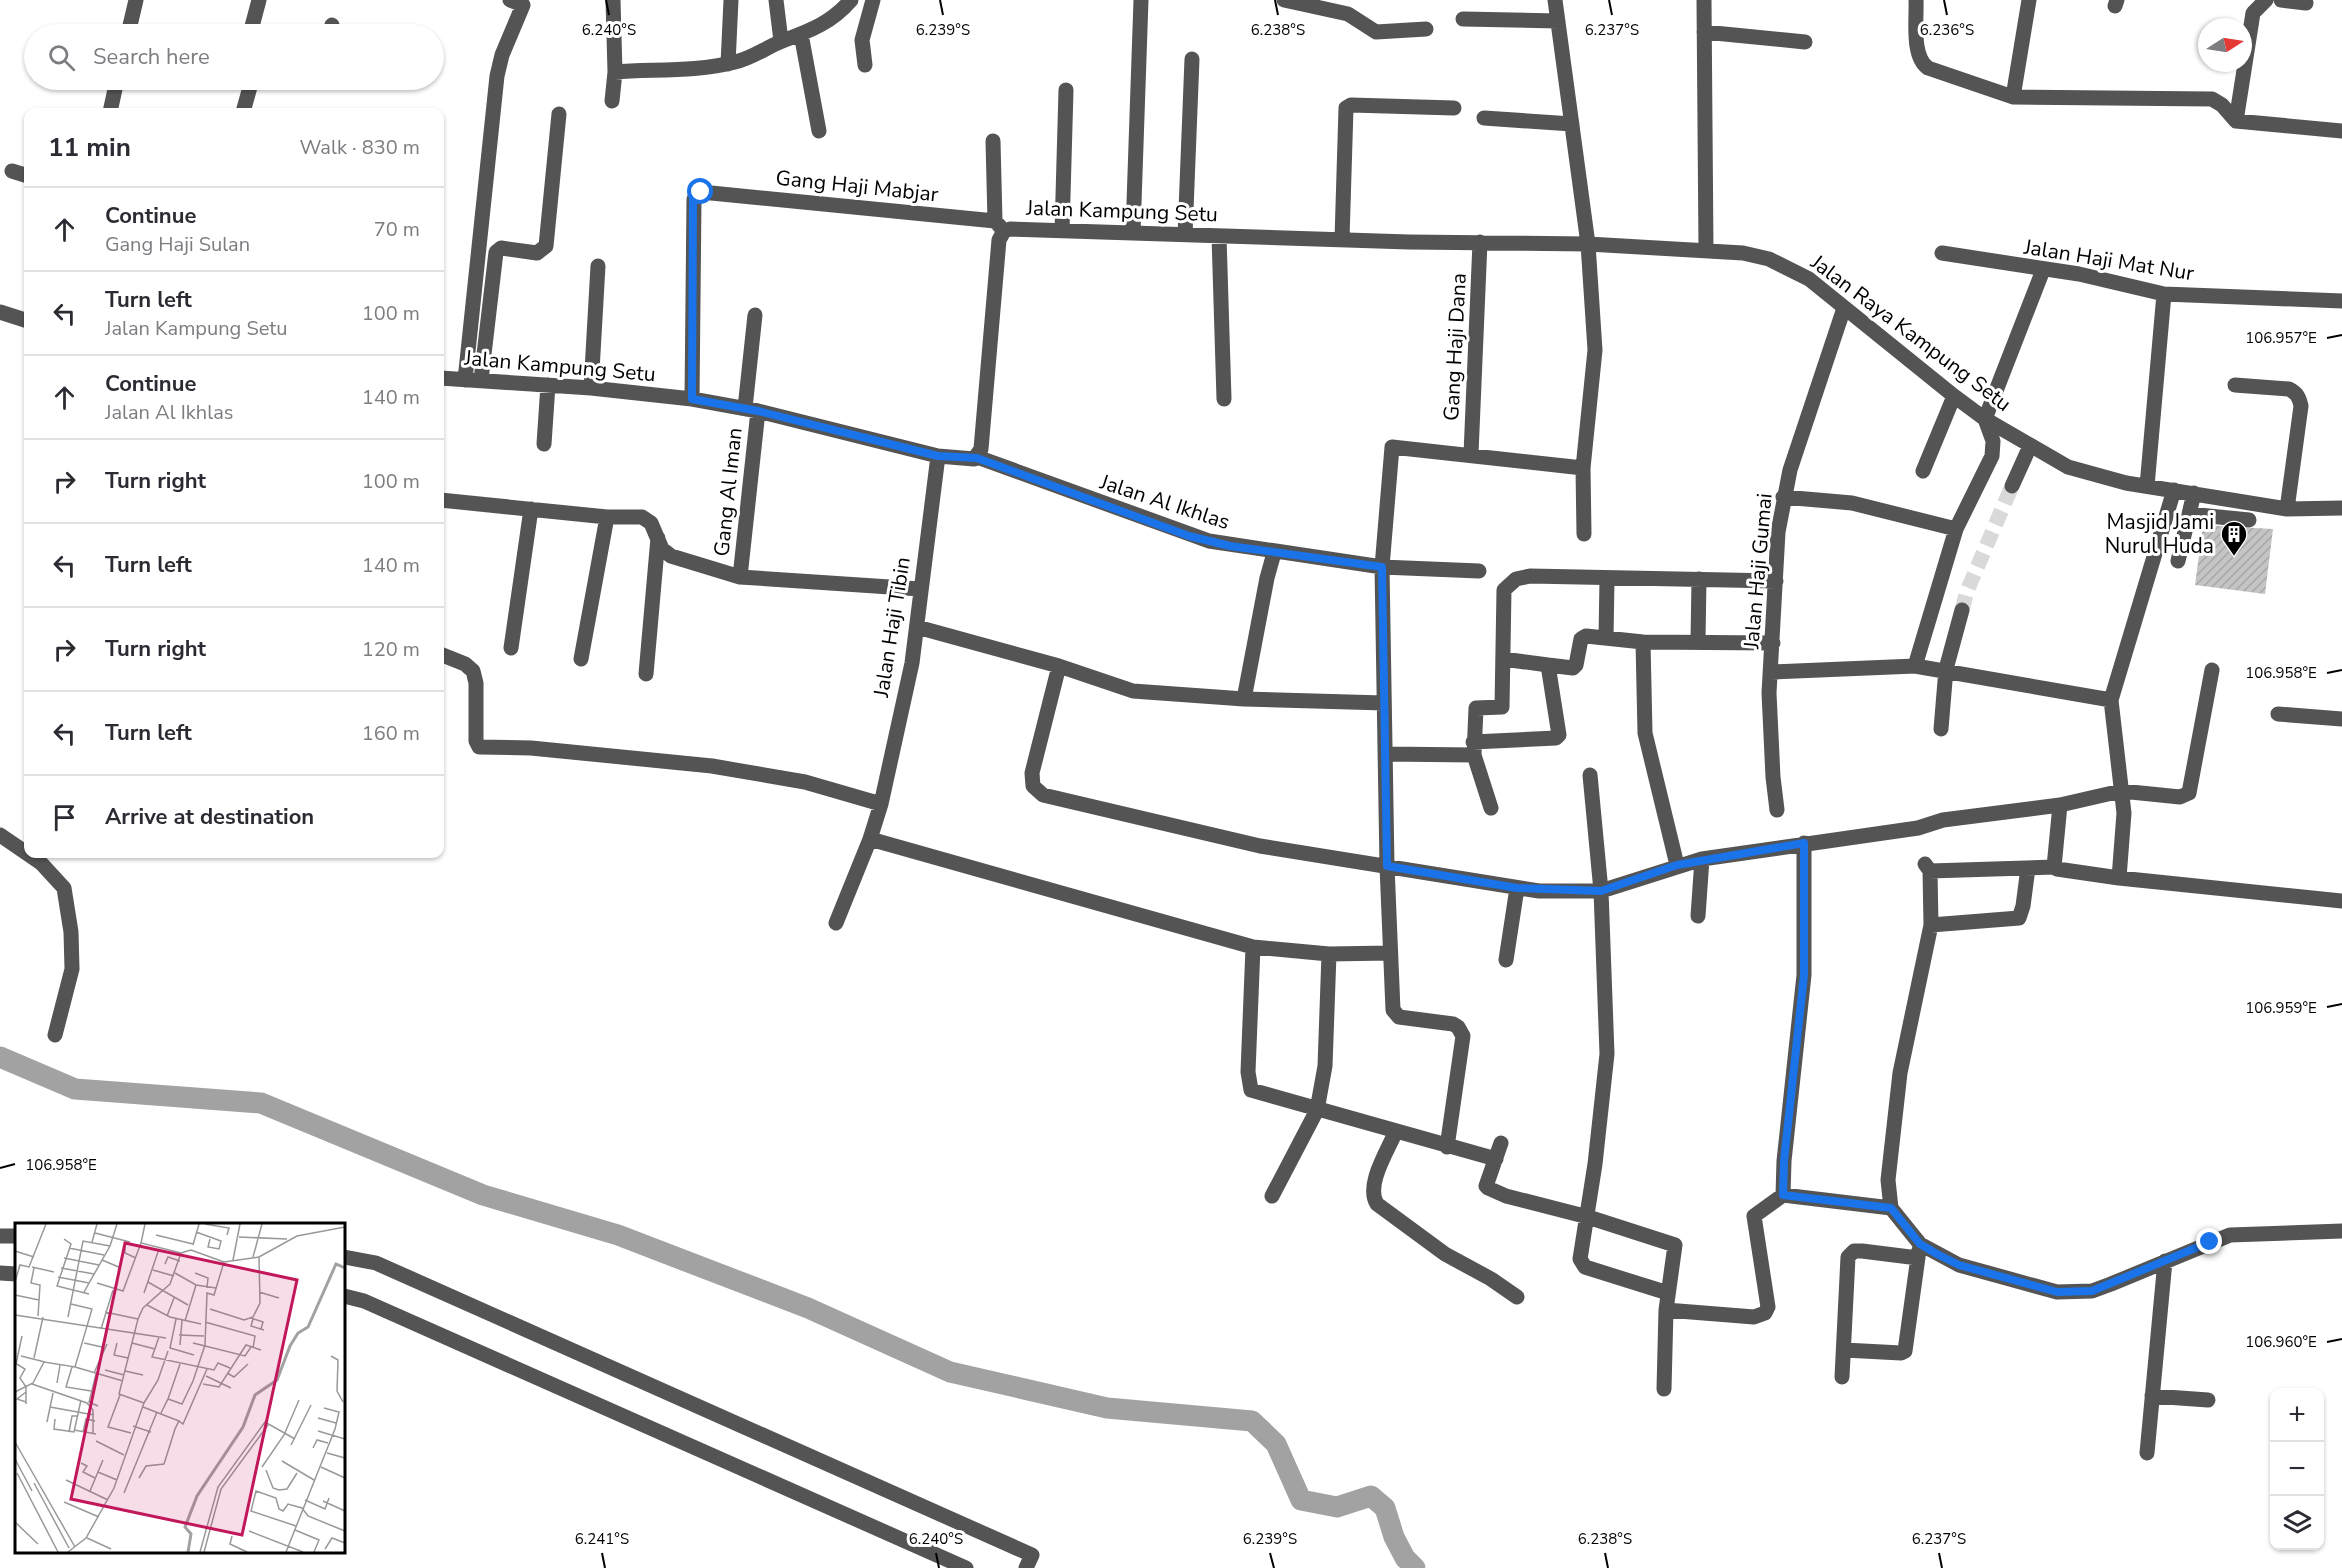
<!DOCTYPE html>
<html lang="en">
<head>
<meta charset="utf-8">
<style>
	body { margin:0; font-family:"Nunito Sans",sans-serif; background:#f2f2f3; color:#2b2b33 }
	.controls { position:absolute; right:18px; bottom:18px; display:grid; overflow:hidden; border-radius:12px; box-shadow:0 2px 4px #0004 }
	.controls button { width:54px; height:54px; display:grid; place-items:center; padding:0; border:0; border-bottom:2px solid #e1e1e2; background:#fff; color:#2b2b33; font:30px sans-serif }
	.compass { position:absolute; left:2198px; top:18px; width:54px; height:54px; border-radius:50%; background:#fff; box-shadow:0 2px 4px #0004; rotate:78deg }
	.stop { position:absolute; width:18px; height:18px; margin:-14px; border:4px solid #1a73e8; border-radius:50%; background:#fff }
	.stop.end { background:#1a73e8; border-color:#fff; box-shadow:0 2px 6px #0008 }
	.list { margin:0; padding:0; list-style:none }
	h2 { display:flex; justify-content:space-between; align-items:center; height:78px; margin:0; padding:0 24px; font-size:26px }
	h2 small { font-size:20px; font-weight:400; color:#7c7c81 }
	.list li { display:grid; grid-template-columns:39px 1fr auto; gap:18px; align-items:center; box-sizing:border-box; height:84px; padding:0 24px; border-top:2px solid #e1e1e2 }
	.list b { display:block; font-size:22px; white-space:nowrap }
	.list p { margin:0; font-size:20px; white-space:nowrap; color:#7c7c81 }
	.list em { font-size:20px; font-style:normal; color:#7c7c81 }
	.icon { flex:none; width:33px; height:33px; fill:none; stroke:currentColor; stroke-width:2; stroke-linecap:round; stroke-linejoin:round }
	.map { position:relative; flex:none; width:2342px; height:1568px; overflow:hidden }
	.search { position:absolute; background:#fff; box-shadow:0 2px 4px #0004; left:24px; top:24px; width:420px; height:66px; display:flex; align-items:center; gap:15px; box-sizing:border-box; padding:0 21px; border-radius:33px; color:#7c7c81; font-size:22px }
	.panel { position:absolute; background:#fff; box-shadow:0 2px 4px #0004; left:24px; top:108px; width:420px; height:750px; border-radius:12px }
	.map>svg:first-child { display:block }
</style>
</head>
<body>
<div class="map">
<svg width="2342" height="1568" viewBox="0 0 2342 1568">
	<defs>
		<pattern id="building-hatch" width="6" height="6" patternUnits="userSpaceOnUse" patternTransform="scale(1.5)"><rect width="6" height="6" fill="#c4c4c4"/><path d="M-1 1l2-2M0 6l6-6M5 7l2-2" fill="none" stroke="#a7a7a7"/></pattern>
	</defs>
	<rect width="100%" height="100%" fill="#fff"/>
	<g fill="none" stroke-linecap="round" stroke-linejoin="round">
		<!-- canal -->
		<path stroke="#a2a2a2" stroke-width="21" d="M0,1057l75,32 186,14 222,92 135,40 190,73 142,64 157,36 145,13 24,23 25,56 36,7 34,-11 14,12 9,29 11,21 10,10"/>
	</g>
	<!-- building -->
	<path fill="url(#building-hatch)" d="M2203,525l70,4 -8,65 -70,-9z"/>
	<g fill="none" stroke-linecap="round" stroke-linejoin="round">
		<!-- minor-tunnel -->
		<path stroke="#d9d9d9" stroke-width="15" stroke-dasharray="15 8" stroke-linecap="butt" d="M1962,610l5,-19 45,-105"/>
		<!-- minor -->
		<path stroke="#545454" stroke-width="15" d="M776,0l5,41
			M1284,0l64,14 28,18 50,-3
			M1555,0l33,244 7,106 -12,118 1,66
			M1704,0l2,250
			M1916,0c1,19 -5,56 12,68l85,29 199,2 10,6 14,16
			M2281,0l25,3
			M2115,6l2,-6
			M1463,19l95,2
			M1704,32l101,10
			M128,34l8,-34
			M250,34l9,-34
			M330,34l2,-9
			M801,34l18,97
			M728,64l3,-64
			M865,65l-3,-25 11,-40
			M615,72c38,-3 82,0 120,-10 18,-4 33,-16 50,-22 27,-10 47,-18 66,-40
			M2013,97l16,-97
			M612,101l3,-29 -2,-72
			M110,112l7,-32
			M243,112l9,-32
			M1484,118l88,6
			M2236,121l17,-108 13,-13
			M2236,121l106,10
			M993,141l2,80
			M12,171l16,5
			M1062,231l4,-141
			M1133,232l8,-232
			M1185,235l7,-176
			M1219,236l5,163
			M1342,239l4,-131 5,-3 103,3
			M1942,253l137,21 85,20 178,7
			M0,312l28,9
			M440,378l151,10 101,11 66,12 180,45 36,3 7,-10 18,-209 5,-9 6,-2 399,13 179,2 155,9 26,6 40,20 145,117 31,23 83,48 58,16 161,26 55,-1
			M465,380l32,-304 5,-21 21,-50 -13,-5
			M481,380l15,-128 5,-4 36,5 9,-7 13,-132
			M2235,385l54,4c8,4 10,8 12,17l-14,103
			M591,388l7,-122
			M692,399l2,-200 7,-7 294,29 9,10
			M745,408l10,-93
			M544,444l4,-59
			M1471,454l9,-212
			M938,456l-26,207 -31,141 -11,35 383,108 76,7 61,-1
			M977,457l232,84 173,26 97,4
			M1923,471l31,-75
			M2012,486l18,-40
			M2147,486l17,-192
			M1783,497l69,6 104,26
			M440,500l167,17h35l9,6 11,26 9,7 69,21 180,12
			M2189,514l60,6
			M2178,561l16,-68
			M740,577l18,-166
			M917,627l142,39 -27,107 1,13 10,9 217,51 279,45h62l101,-32 216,-31 25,-8 117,-15 -6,62 3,2 62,9 223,23
			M1606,638l1,-59
			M1698,641l1,-62
			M1643,642l2,91 32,132
			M511,648l20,-139
			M440,654l25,10 8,7 3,12v58l3,6 52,1 181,18 93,16 76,22
			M581,659l26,-142
			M1548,665l25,3 3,-3 5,-26 5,-3 57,6 130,1
			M1059,666l74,25 111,8 140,4
			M1915,666l41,-137 36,-73 1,-15 -8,-22 58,-149
			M1771,672l144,-6 196,34
			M646,674l12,-136
			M1244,699l23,-121 7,-25
			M2278,714l64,5
			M1941,729l5,-60 16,-59
			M1473,742l83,-4 3,-3 -11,-70 -45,-6
			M1386,754l88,1
			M1590,775l11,116 6,163 -12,110 -15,95 5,8 83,26
			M2060,805l61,-14 59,6 9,-4 23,-123
			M1491,808l-17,-53 2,-47 26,-1 2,-117 12,-11 14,-3 246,5
			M1777,810l-4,-33 -4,-84 9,-161 12,-62 54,-162
			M0,835l41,28 23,25 7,44 1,37 -17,66
			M1925,864l5,7 1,54 -31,148 -12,107 3,28 29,36 39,21 98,27 35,-1 19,-7 119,-49 112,-4
			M1930,871l124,-4
			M2119,878l5,-65 -13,-113 63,-210
			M1698,916l4,-57
			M836,923l34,-84
			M1931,925l88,-7 4,-12 5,-38
			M1253,947l-5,125 3,18 245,69
			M1506,960l11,-72
			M1396,1131c-8,19 -31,54 -19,73l68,50 46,25 26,18
			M1501,1143l-15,43 2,2 18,8 82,21 87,28 -9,65 -2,79
			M1447,1147l16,-111 -5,-9 -5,-3 -54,-7 -6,-7 -6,-144 -5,-299 10,-120 191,21
			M1783,1195l108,13
			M1272,1196l45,-86 8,-44 4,-112
			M0,1236h16
			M344,1257l32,6 656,292 -6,13
			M0,1273l16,1
			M344,1296l20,5 602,267
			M1666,1310l88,7 11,-4 3,-6 -14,-91 29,-21 1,-34 20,-186v-132
			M1844,1350l57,3 4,-2 14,-101
			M1842,1377l6,-120 6,-6h8l56,7
			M2152,1396l56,4
			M2147,1453l18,-192"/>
	</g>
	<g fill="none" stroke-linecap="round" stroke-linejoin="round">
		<!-- route -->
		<path stroke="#1a73e8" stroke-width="8" d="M701,192l-8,7 -1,200 66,12 180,45 39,2 212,78 41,10 152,21 5,299 130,22 84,3 76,-26 127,-22v132l-20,186 -1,34 108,13 29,36 17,10 22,11 98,27 35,-1 118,-49"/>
	</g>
	<!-- ticks -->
	<path fill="none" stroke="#000" stroke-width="2" d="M606,0l3,15M940,0l3,15M1275,0l3,15M1609,0l3,15M1944,0l3,15M2327,338l15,-3M2327,673l15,-3M2327,1007l15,-3M0,1168l15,-4M2327,1342l15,-3M602,1553l3,15M936,1553l3,15M1270,1553l4,15M1605,1553l3,15M1939,1553l3,15"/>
	<!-- icons -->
	<defs>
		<g id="building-pin" transform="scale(1.35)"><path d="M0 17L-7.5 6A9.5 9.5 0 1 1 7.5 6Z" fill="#000" stroke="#fff"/><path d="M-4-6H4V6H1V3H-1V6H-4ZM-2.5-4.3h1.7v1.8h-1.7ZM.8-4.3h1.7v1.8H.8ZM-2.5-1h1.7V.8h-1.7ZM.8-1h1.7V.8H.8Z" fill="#fff"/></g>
	</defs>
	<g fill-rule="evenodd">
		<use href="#building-pin" x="2234" y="534"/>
	</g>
	<g text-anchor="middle" stroke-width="6" stroke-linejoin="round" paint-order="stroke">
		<!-- street labels -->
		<g font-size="21" fill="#000" stroke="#fff">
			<text transform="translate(857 186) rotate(6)" y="7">Gang Haji Mabjar</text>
			<text transform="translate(1122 211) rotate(2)" y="7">Jalan Kampung Setu</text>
			<text transform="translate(2109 260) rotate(9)" y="7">Jalan Haji Mat Nur</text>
			<text transform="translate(1911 333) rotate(37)" y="7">Jalan Raya Kampung Setu</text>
			<text transform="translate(1455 347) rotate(-87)" y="7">Gang Haji Dana</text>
			<text transform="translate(560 366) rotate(5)" y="7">Jalan Kampung Setu</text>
			<text transform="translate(728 492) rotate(-84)" y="7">Gang Al Iman</text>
			<text transform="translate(1165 502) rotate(18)" y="7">Jalan Al Ikhlas</text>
			<text transform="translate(1758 571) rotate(-85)" y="7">Jalan Haji Gumai</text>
			<text transform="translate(892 627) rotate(-81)" y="7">Jalan Haji Tibin</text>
		</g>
		<!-- poi labels -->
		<g font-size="21" fill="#000" stroke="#fff" text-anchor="end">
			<text x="2214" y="529">Masjid Jami<tspan x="2214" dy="24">Nurul Huda</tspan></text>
		</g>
	</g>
	<!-- overview -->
	<g transform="translate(15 1223)">
		<rect width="330" height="330" fill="#fff"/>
		<path fill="none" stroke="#a2a2a2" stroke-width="3" d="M173,329l3,-18 -6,-7 12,-31 46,-69 12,-32 22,-15 13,-34 8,-13 10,-6 28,-63 9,4"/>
		<path fill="none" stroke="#999" stroke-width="1.5" d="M130,1l-4,19 40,10 10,-3M190,1l24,4 -2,7M181,9l25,9 -2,8 -11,-2 2,-8M80,10l35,9M141,12l37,9M224,14l48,2M49,16l7,5 -14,42 32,8M77,19l5,-18M178,22l6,-21M110,24v6l11,5M54,25l35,7M176,27l33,12 35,-5 38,-21 48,-9M0,28l19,6M238,34l9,-33M49,35l35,7M87,37l19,8M218,37l7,-36M150,41l3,-7 12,4M17,44l22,5M19,45l-3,15 9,2 -2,31M46,45l33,6M138,47l21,6M160,50l21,12 20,3M180,50l13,5 -1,10M43,54l31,6M0,59l5,-17 9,2 17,-43M133,59l40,23M82,60l26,8 18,-48M69,69l26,-46 7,-22M244,69l20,6M129,70l15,-44M0,72l24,5M132,82l23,12 31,7M195,86l34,11 9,-3 7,-14 -1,-46M90,89l33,7M0,92l151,23M152,93l7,-18M53,94l15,-76 27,5M236,95l12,4 -2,7M161,96l-6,29 24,7M238,96l-2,7 13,4M170,98l11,-36M190,99l50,14 -2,12M86,106l12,-39M164,112l25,1M144,114l-7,20 62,13 4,-7 12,5M69,120l18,4M102,120l-3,12 14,3M117,120l23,6M178,120l52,13 6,-9M165,122l2,-25M6,133l24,6M316,133l7,4 -1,31 6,11M19,135l9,-41M0,140l10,6 -5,9 6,9v17M1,141l6,-28M57,144l-6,20 25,4M60,144l48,14M90,147l19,5M110,148l18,4M79,150l13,-29M212,150l7,4 14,-13M81,151l-7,28 9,4M191,153l25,12M42,160l3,-18M17,161l55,19 6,7v24M188,161l16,3 27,-42 15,5M0,169l18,-9 11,-21 31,5 17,-58 -21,-5M11,169l-9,7 9,3M105,172l-12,32 23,6M153,176l12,-35M129,180l14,-23 10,-29M35,184l44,8M128,184l36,14M146,190l7,-14 14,5 11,-23 12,-36 2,-52 7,2 10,-33M303,195l18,5M40,196l-1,10 20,3 7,-32M32,199l6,-29M118,203l18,6M59,207l22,4M303,208l27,8M54,209l3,-16h6M68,209l3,-13 9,2M81,218l28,14M0,219l60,105M276,222l20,-40M298,225l4,-8 11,3M312,230l18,5M0,236l17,32M267,238l32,19M66,240l6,3 -4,6 12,6M247,244l22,-32 15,-35M306,244l24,11M251,247l7,18 6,2 8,-1 10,-16M83,249l19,8M2,250l41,79M124,255l7,-12 18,-2 11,-35 4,-8 4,3 24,-55M51,257l42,20M19,260l35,65M75,268l13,-31M109,270l33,-81M290,277l20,9 4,-11M308,278l22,10M49,279l35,15M0,299l23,22M281,303l-45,-15 5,-20 20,7 3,11 4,2 5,-7 14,4 6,8 37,15M280,307l24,10 -5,12M234,308l54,21M217,313l-2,8 17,8M72,315l24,11M310,326l7,-11 13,5M53,329l18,-14 28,-50 30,-85 -25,-9 19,-75 5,-11 27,-24 11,-31M185,329l18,-65 47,-65 30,17M189,329l17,-63 47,-64M271,329l49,-123 4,-17 -15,-4"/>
		<path fill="#c2185b" fill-opacity="0.15" stroke="#c2185b" stroke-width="3" d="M110,20l172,37 -55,255 -171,-36z"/>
		<rect width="330" height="330" fill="none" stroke="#000" stroke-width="3"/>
	</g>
	<g font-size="15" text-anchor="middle" fill="#000" stroke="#fff" stroke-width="6" stroke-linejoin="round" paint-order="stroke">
		<text x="609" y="35">6.240°S</text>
		<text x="943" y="35">6.239°S</text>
		<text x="1278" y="35">6.238°S</text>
		<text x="1612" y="35">6.237°S</text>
		<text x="1947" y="35">6.236°S</text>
		<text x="2281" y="343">106.957°E</text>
		<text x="2281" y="678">106.958°E</text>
		<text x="2281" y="1013">106.959°E</text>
		<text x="61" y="1170">106.958°E</text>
		<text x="2281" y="1347">106.960°E</text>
		<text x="602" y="1544">6.241°S</text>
		<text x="936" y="1544">6.240°S</text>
		<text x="1270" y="1544">6.239°S</text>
		<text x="1605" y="1544">6.238°S</text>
		<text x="1939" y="1544">6.237°S</text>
	</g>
</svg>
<div class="controls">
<button>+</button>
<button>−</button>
<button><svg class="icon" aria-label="layers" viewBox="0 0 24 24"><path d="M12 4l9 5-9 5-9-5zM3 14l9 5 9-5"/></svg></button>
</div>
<svg class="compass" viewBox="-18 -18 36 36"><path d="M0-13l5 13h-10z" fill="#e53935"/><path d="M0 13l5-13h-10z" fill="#7c7c81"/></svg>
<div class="stop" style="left:701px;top:192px"></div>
<div class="stop end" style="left:2210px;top:1242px"></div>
<div class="search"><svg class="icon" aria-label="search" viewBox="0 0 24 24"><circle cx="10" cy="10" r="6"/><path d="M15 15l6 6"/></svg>Search here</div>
<section class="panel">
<h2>11 min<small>Walk · 830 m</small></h2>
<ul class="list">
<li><svg class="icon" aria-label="ahead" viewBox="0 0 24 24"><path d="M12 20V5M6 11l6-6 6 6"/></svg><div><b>Continue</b><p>Gang Haji Sulan</p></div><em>70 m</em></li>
<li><svg class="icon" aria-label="left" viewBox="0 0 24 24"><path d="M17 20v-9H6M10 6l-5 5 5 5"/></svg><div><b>Turn left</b><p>Jalan Kampung Setu</p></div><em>100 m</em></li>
<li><svg class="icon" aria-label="ahead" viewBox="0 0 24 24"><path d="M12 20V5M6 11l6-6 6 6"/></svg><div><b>Continue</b><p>Jalan Al Ikhlas</p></div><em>140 m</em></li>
<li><svg class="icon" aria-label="right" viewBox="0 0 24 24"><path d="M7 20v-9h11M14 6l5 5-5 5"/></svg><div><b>Turn right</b></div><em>100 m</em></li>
<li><svg class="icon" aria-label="left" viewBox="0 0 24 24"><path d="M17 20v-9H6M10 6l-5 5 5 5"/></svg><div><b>Turn left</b></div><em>140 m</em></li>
<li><svg class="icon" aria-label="right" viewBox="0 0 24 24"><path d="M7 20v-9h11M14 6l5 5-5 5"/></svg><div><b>Turn right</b></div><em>120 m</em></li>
<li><svg class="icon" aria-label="left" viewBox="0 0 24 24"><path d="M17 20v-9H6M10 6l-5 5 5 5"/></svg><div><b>Turn left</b></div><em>160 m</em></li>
<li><svg class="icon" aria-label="arrive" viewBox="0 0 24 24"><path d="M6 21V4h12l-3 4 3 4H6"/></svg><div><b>Arrive at destination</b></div></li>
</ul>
</section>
</div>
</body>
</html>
